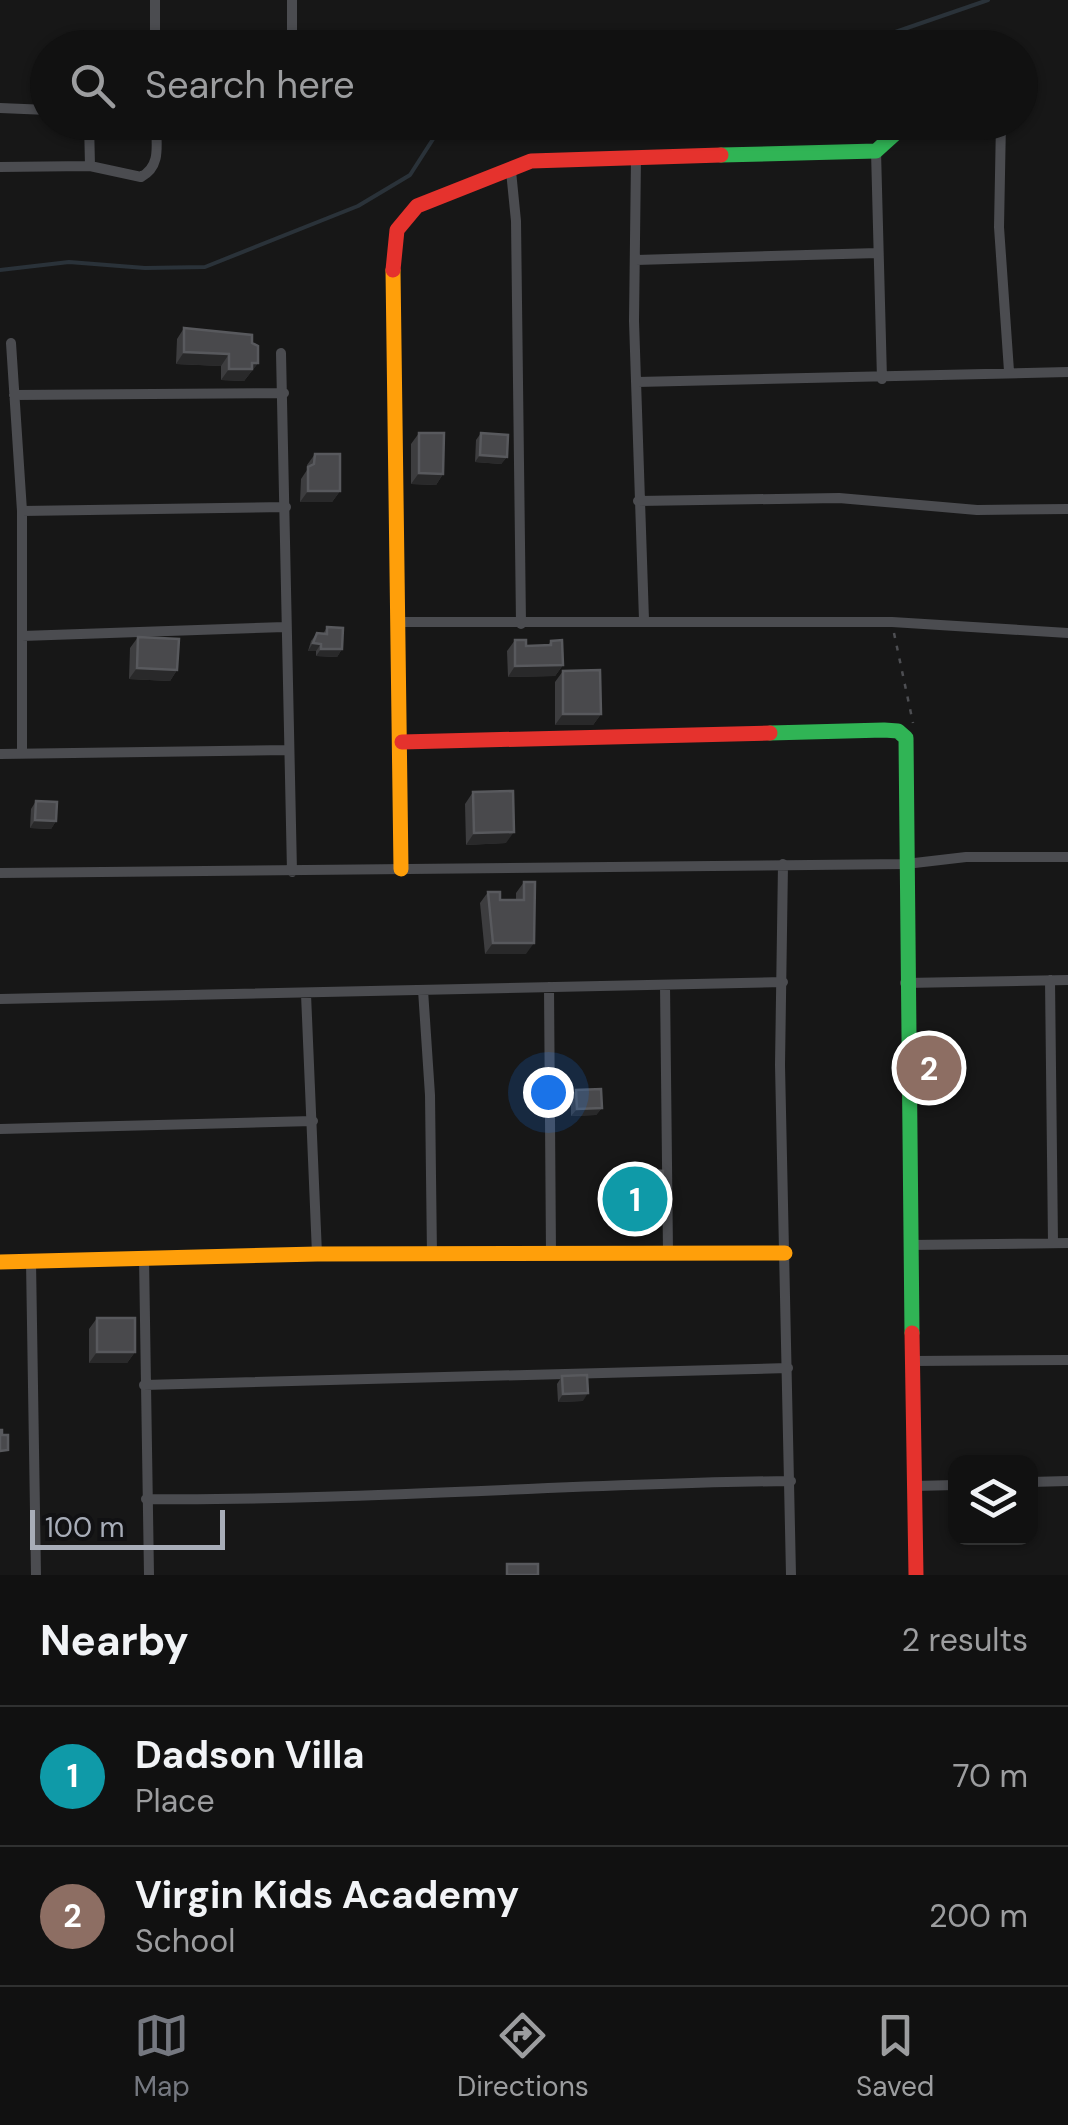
<!DOCTYPE html>
<html lang="en">
<head>
<meta charset="utf-8">
<style>
	body { margin:0; font-family:"DM Sans",sans-serif; background:#1e1f1f; color:#f1f3f6 }
	.controls { position:absolute; right:30px; bottom:30px; display:grid; overflow:hidden; border-radius:20px; box-shadow:0 2px 8px #0004 }
	.controls button { width:90px; height:90px; display:grid; place-items:center; padding:0; border:0; border-bottom:2px solid #303131; background:#111; color:#f1f3f6; font:50px sans-serif }
	.scale { position:absolute; left:30px; bottom:25px; width:195px; box-sizing:border-box; padding-left:10px; border:5px solid #a8adb8; border-top:0; font-size:28px; line-height:35px; white-space:nowrap; color:#a8adb8; -webkit-text-stroke:8px #111113; paint-order:stroke }
	.you { position:absolute; left:548px; top:1092px; width:35px; height:35px; margin:-25px; border:8px solid #fff; border-radius:50%; background:#1a73e8; box-shadow:0 0 0 15px #1a73e833 }
	.badge { display:grid; place-items:center; width:65px; height:65px; border-radius:50%; background:#757880; color:#fff; font-size:32px; font-weight:700 }
	.pin { position:absolute; translate:-50% -50%; border:5px solid #fff; box-shadow:0 2px 10px #0006 }
	.list { margin:0; padding:0; list-style:none }
	h2 { display:flex; justify-content:space-between; align-items:center; height:130px; margin:0; padding:0 40px; font-size:42px }
	h2 small { font-size:32px; font-weight:400; color:#9c9d9f }
	.list li { display:grid; grid-template-columns:65px 1fr auto; gap:30px; align-items:center; box-sizing:border-box; height:140px; padding:0 40px; border-top:2px solid #303131 }
	.list b { display:block; font-size:38px; white-space:nowrap }
	.list p { margin:0; font-size:32px; white-space:nowrap; color:#9c9d9f }
	.list em { font-size:32px; font-style:normal; color:#9c9d9f }
	.icon { flex:none; width:55px; height:55px; fill:none; stroke:currentColor; stroke-width:2; stroke-linecap:round; stroke-linejoin:round }
	.map { position:relative; flex:none; width:1068px; height:1575px; overflow:hidden }
	.search { position:absolute; background:#111; box-shadow:0 2px 8px #0004; left:30px; right:30px; top:30px; height:110px; display:flex; align-items:center; gap:25px; box-sizing:border-box; padding:0 35px; border-radius:55px; color:#9c9d9f; font-size:38px }
	.sheet { height:410px; background:#111 }
	nav { display:flex; justify-content:space-around; align-items:center; box-sizing:border-box; height:140px; border-top:2px solid #303131; background:#111; font-size:28px; color:#9c9d9f }
	nav a { display:grid; justify-items:center; gap:5px }
	nav .on { color:#757880 }
	.map>svg:first-child { display:block }
</style>
</head>
<body>
<div class="map">
<svg width="1068" height="1575" viewBox="0 0 1068 1575">
	<rect width="100%" height="100%" fill="#171717"/>
	<!-- built -->
	<path fill="#212123" d="M916,1045l26,1v45l-26,3z"/>
	<g fill="none" stroke-linecap="round" stroke-linejoin="round">
		<!-- stream -->
		<path stroke="#2a3239" stroke-width="4" d="M849,48l139,-48
			M0,270l69,-8 76,6 60,-1 153,-61 52,-31 34,-53"/>
		<!-- path -->
		<path stroke="#4d4e52" stroke-width="2.5" stroke-dasharray="5 8" stroke-linecap="butt" d="M894,633l19,90"/>
		<!-- street -->
		<path stroke="#4b4c50" stroke-width="10" d="M155,0v48
			M292,0v48
			M0,108l48,2
			M298,122l1,9
			M1001,122l-2,105 10,144
			M876,151l6,228
			M636,158l-2,163 10,299
			M90,166l51,11c21,-11 15,-33 15,-55
			M0,167l90,-1 -1,-44
			M511,171l5,50 5,403
			M636,260l242,-7
			M11,343l11,168v243
			M281,353l11,519
			M637,382l431,-10
			M14,395l270,-2
			M638,501l201,-3 138,12 91,-1
			M22,511l264,-4
			M400,622h492l176,11
			M22,636l263,-9
			M0,754l288,-4
			M783,864l-3,201 11,510
			M0,873l906,-9 60,-7h102
			M1050,980l3,263
			M905,983l163,-3
			M665,985l3,267
			M549,987l2,267
			M423,990l7,105 2,161
			M306,994l11,260
			M0,999l783,-17
			M0,1129l313,-8
			M909,1245l159,-2
			M144,1257l5,318
			M31,1261l5,314
			M912,1361l156,-1
			M144,1385l644,-17
			M1030,1482l38,-1
			M914,1486l42,-1
			M146,1499c215,2 430,-16 645,-18"/>
		<!-- fast -->
		<path stroke="#30b455" stroke-width="15" d="M721,155l155,-4 32,-29
			M770,733l114,-3 14,1 8,7 6,595"/>
		<!-- slow -->
		<path stroke="#ff9f0a" stroke-width="15" d="M393,270l8,599
			M0,1262l317,-8 468,-1"/>
		<!-- jam -->
		<path stroke="#e5322d" stroke-width="15" d="M393,270l4,-40 20,-24 114,-45 190,-6
			M402,742l368,-9
			M912,1333l4,242"/>
	</g>
	<!-- wall -->
	<path fill="#3d3d3f" d="M184,328l68,15 6,20 -14,18 -23,-1v-14l-45,-2 1,-25z
		M419,433l24,41 -7,11 -25,-1v-40z
		M481,433l26,24 -6,7 -26,-2 1,-22z
		M315,454l25,37 -8,11h-32l1,-23 6,-9v-5z
		M327,627l15,22 -5,8 -21,-1v-5h-8l3,-10 6,-8 6,1z
		M138,637l39,33 -7,11 -41,-2 1,-31z
		M515,640l11,6 22,-1 3,-4 12,24 -8,11 -47,1 -1,-26z
		M563,671l38,43 -8,11h-38v-43z
		M473,792l33,51 -40,2 -1,-41z
		M36,801l20,20 -5,8 -21,-1 1,-19z
		M524,882l2,72h-41l-5,-51 8,-11 12,8h16v-7z
		M576,1090l26,18 -6,7 -25,1v-19z
		M618,1168l37,52 -42,-1v-44z
		M97,1318l38,34 -8,11h-38v-34z
		M562,1376l21,25 -25,1 -1,-18z"/>
	<!-- shaded-wall -->
	<path fill="#29292a" d="M184,352l45,2 -8,12 -45,-2z
		M252,363h6l-14,18 -23,-1 8,-11z
		M480,455l27,2 -6,7 -26,-2z
		M419,473l24,1 -7,11 -25,-1z
		M308,491h32l-8,11h-32z
		M313,643l8,1 -5,7h-8z
		M321,649h21l-5,8 -21,-1z
		M563,665l-8,11 -47,1 7,-11z
		M137,668l40,2 -7,11 -41,-2z
		M563,714h38l-8,11h-38z
		M35,820l21,1 -5,8 -21,-1z
		M514,832l-8,11 -40,2 8,-12z
		M493,943h41l-8,11h-41z
		M602,1108l-6,7 -25,1 6,-7z
		M618,1211l42,2 -5,7 -42,-1z
		M97,1352h38l-8,11h-38z
		M588,1393l-5,8 -25,1 5,-8z"/>
	<!-- building -->
	<path fill="#49494c" stroke="#58595d" stroke-width="2.5" d="M184,328l68,7v8l6,3v17h-6v6h-23v-15l-45,-2z
		M419,433h25l-1,41 -24,-1z
		M481,433l27,2 -1,22 -27,-2z
		M315,454h25v37h-32v-24l6,-3z
		M327,627l16,1 -1,21h-21v-5l-8,-1 4,-10 10,1z
		M138,637l41,2 -2,31 -40,-2z
		M515,640h11v6l25,-1v-4l11,-1 1,25 -48,1z
		M600,670l1,44h-38v-43z
		M513,791l1,41 -40,1 -1,-41z
		M36,801l21,1 -1,19 -21,-1z
		M524,882h11l-1,61h-41l-5,-51h12v8h24z
		M601,1089l1,19 -25,1 -1,-19z
		M618,1168l45,3 -3,42 -42,-2z
		M97,1318h38v34h-38z
		M587,1375l1,18 -25,1 -1,-18z
		M0,1430h2v5h6v15l-8,1z
		M507,1564h31v11h-31z"/>
</svg>
<div class="controls">
<button><svg class="icon" aria-label="layers" viewBox="0 0 24 24"><path d="M12 4l9 5-9 5-9-5zM3 14l9 5 9-5"/></svg></button>
</div>
<div class="scale">100 m</div>
<div class="you"></div>
<div class="pin badge" style="left:635px;top:1199px;background:#0f9aa8">1</div>
<div class="pin badge" style="left:929px;top:1068px;background:#8d6e63">2</div>
<div class="search"><svg class="icon" aria-label="search" viewBox="0 0 24 24"><circle cx="10" cy="10" r="6"/><path d="M15 15l6 6"/></svg>Search here</div>
</div>
<section class="sheet">
<h2>Nearby<small>2 results</small></h2>
<ul class="list">
<li><span class="badge" style="background:#0f9aa8">1</span><div><b>Dadson Villa</b><p>Place</p></div><em>70 m</em></li>
<li><span class="badge" style="background:#8d6e63">2</span><div><b>Virgin Kids Academy</b><p>School</p></div><em>200 m</em></li>
</ul>
</section>
<nav>
<a class="on"><svg class="icon" aria-label="map" viewBox="0 0 24 24"><path d="M3 6l6-2 6 2 6-2v14l-6 2-6-2-6 2zM9 4v14M15 6v14"/></svg>Map</a>
<a><svg class="icon" aria-label="directions" viewBox="0 0 24 24"><path d="M12 3l9 9-9 9-9-9zM9 14v-3h6M13 9l2 2-2 2"/></svg>Directions</a>
<a><svg class="icon" aria-label="saved" viewBox="0 0 24 24"><path d="M7 4h10v16l-5-4-5 4z"/></svg>Saved</a>
</nav>
</body>
</html>
